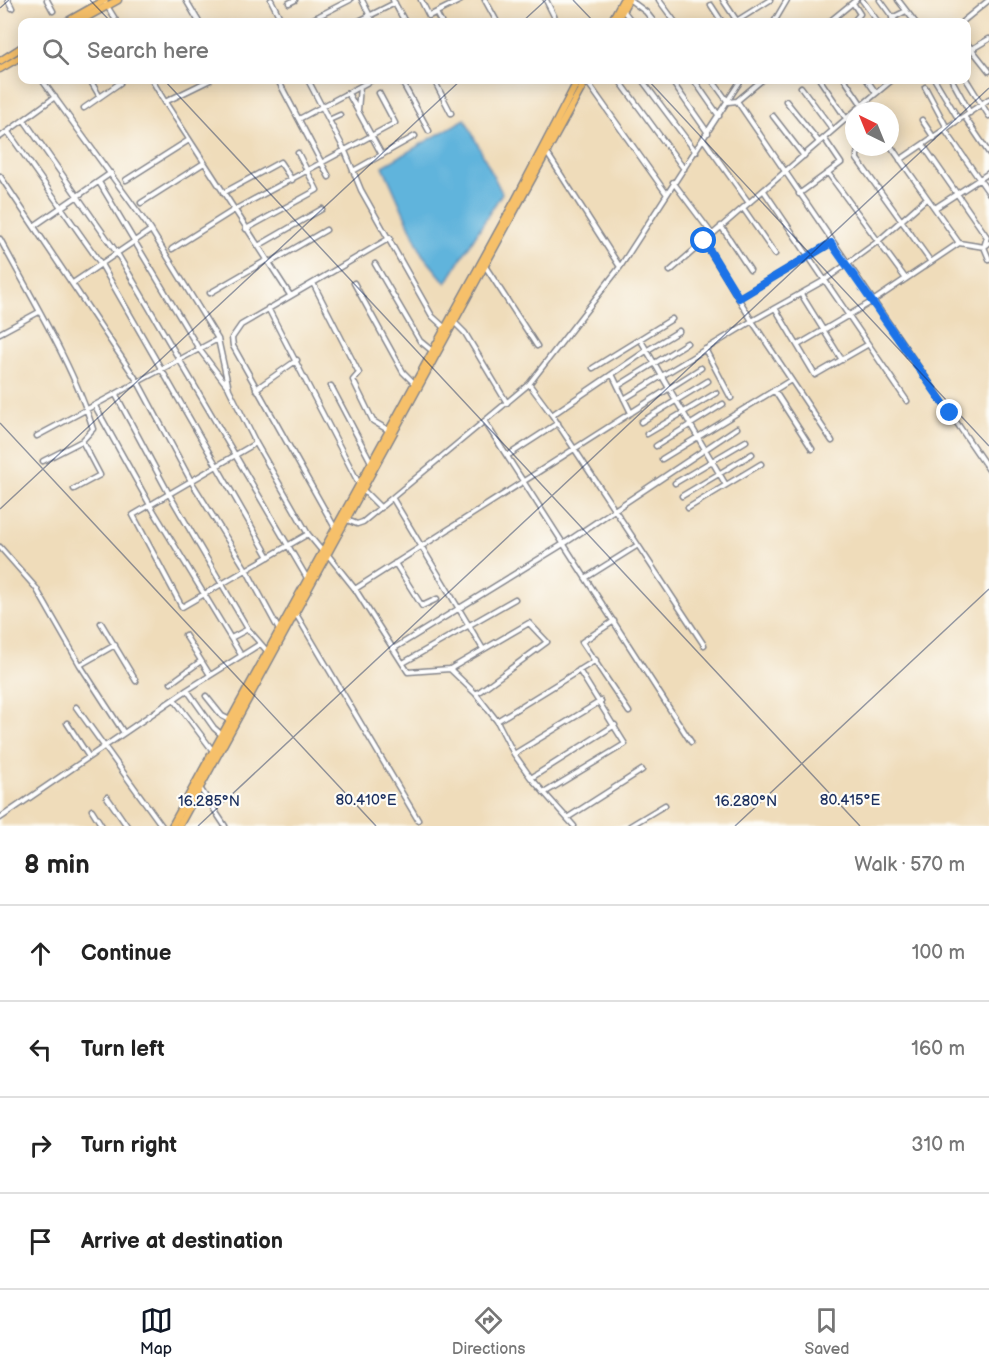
<!DOCTYPE html>
<html lang="en">
<head>
<meta charset="utf-8">
<style>
	body { margin:0; font-family:"Balsamiq Sans",sans-serif; background:#f2f2f2; color:#222 }
	.compass { position:absolute; left:845px; top:102px; width:54px; height:54px; border-radius:50%; background:#fff; box-shadow:0 3px 15px #0003; rotate:317deg }
	.stop { position:absolute; width:18px; height:18px; margin:-14px; border:4px solid #1a73e8; border-radius:50%; background:#fff }
	.stop.end { background:#1a73e8; border-color:#fff; box-shadow:0 2px 6px #0008 }
	.list { margin:0; padding:0; list-style:none }
	h2 { display:flex; justify-content:space-between; align-items:center; height:78px; margin:0; padding:0 24px; font-size:26px }
	h2 small { font-size:20px; font-weight:400; color:#767676 }
	.list li { display:grid; grid-template-columns:39px 1fr auto; gap:18px; align-items:center; box-sizing:border-box; height:96px; padding:0 24px; border-top:2px solid #e0e0e0 }
	.list b { display:block; font-size:22px; white-space:nowrap }
	.list em { font-size:20px; font-style:normal; color:#767676 }
	.icon { flex:none; width:33px; height:33px; fill:none; stroke:currentColor; stroke-width:2; stroke-linecap:round; stroke-linejoin:round }
	.map { position:relative; flex:none; width:989px; height:826px; overflow:hidden }
	.search { position:absolute; background:#fff; box-shadow:0 3px 15px #0003; left:18px; right:18px; top:18px; height:66px; display:flex; align-items:center; gap:15px; box-sizing:border-box; padding:0 21px; border-radius:12px; color:#767676; font-size:22px }
	.sheet { height:462px; background:#fff }
	nav { display:flex; justify-content:space-around; align-items:center; box-sizing:border-box; height:84px; border-top:2px solid #e0e0e0; background:#fff; font-size:16px; color:#767676 }
	nav a { display:grid; justify-items:center; gap:3px }
	nav .on { color:#111827 }
	.map>svg:first-child { display:block }
</style>
</head>
<body>
<div class="map">
<svg width="989" height="826" viewBox="0 0 989 826">
	<rect width="100%" height="100%" fill="#fdfcf7"/>
	<filter id="ink" filterUnits="userSpaceOnUse"><feTurbulence type="fractalNoise" baseFrequency=".0167" numOctaves="2"/><feDisplacementMap in="SourceGraphic" scale="12" xChannelSelector="R" yChannelSelector="G"/><feConvolveMatrix kernelMatrix="1 2 1 2 8 2 1 2 1" color-interpolation-filters="sRGB"/></filter>
	<filter id="wash" filterUnits="userSpaceOnUse"><feTurbulence type="fractalNoise" baseFrequency=".008" numOctaves="4" result="noise"/><feDisplacementMap in="SourceGraphic" scale="24" xChannelSelector="R" yChannelSelector="G"/><feGaussianBlur stdDeviation="1.35" result="paint"/><feColorMatrix in="noise" values="0 0 0 0 0 0 0 0 0 0 0 0 0 0 0 0 0 1.4 0 .05"/><feComposite in="paint" operator="in"/></filter>
	<g filter="url(#wash)">
		<rect width="100%" height="100%" fill="#efdcba"/>
		<!-- water -->
		<path fill="#61b4dc" stroke="#3e729d" stroke-width="1.5" d="M465,119l37,74 -56,90 -24,-29 -39,-88z"/>
	</g>
	<g filter="url(#ink)">
		<g fill="none" stroke-linecap="round" stroke-linejoin="round">
			<!-- minor casing -->
			<g stroke="#85868c" stroke-width="7">
				<path id="minor" d="M8,0l4,8
					M47,0l6,11
					M186,0l13,22
					M271,0l11,22
					M362,0l11,22
					M393,0l12,22
					M421,0l8,16 32,-16
					M485,0l11,20
					M546,0l11,22
					M630,0l16,12 8,10
					M659,0l16,22
					M723,0l14,21
					M862,0l16,22
					M880,0l16,22
					M898,0l17,22
					M104,1l13,21
					M289,3l6,-3
					M853,3l7,11 -7,8
					M711,5l11,17
					M623,10l9,12
					M436,13l5,9
					M892,18l14,-7
					M307,22l43,-22
					M357,22l38,-19
					M735,22l35,-22
					M774,22l13,-22
					M829,22l27,-22
					M962,22l27,-22
					M966,42l23,29
					M972,49l17,-10
					M966,79l23,37
					M42,80l109,150 67,109 11,50 27,54 52,91 14,17
					M90,80l10,17
					M152,80l13,22
					M210,80l-45,22 125,193
					M278,80l51,97
					M308,80l37,71 16,39 71,126 12,11
					M401,80l28,51
					M434,80l17,33
					M586,80l80,113
					M619,80l65,89
					M642,80l54,72
					M671,80l37,53
					M694,80l25,36
					M712,80l16,22 9,-1 25,-21
					M820,80l34,50
					M845,80l21,31
					M867,80l9,13
					M935,80l24,40
					M952,80l18,33
					M801,87l32,43
					M925,87l22,41
					M348,93l34,62
					M737,101l252,369
					M786,101l33,41
					M84,108l36,-25 -2,-3
					M358,110l2,-23
					M855,111l37,-31
					M773,116l31,40
					M964,116l25,37
					M299,119l73,-39
					M24,120l93,133 190,325
					M329,120l11,-5
					M922,120l12,18
					M945,130l44,63
					M8,132l93,132 168,293
					M0,137l55,-40
					M704,140l45,63
					M890,145l69,98
					M923,145l64,92 -3,10 5,12
					M864,147l-7,7v5l74,103
					M547,153l73,114
					M900,160l89,-61
					M353,171l62,-35
					M828,173l78,106
					M0,176l138,206 53,99 56,90 32,59
					M126,180l63,-40
					M99,182l100,167 29,38
					M673,182l39,52
					M764,191l143,210
					M223,193l57,-31 12,18
					M799,194l42,-31 -17,-25
					M141,203l63,-40
					M743,208l32,46
					M935,208l54,-35
					M34,226l77,-53
					M721,226l29,44
					M246,229l71,-39 -19,-37
					M0,239c31,58 74,128 93,190l-11,12 18,34 -26,14
					M704,241l48,80 80,120
					M258,246l64,-37
					M172,249l62,-39 161,-87 -16,-30
					M269,263l57,-33
					M375,264l45,77 11,9
					M485,266l52,80
					M670,271l184,-159
					M73,283l78,-53
					M313,283l46,90 -6,7 20,41 15,9
					M354,283l49,89 10,10
					M210,293l57,-33
					M801,294l41,66
					M739,298l92,-55
					M268,308l91,176
					M775,308l40,67 52,-30
					M454,322l11,11 42,70
					M0,333l39,-21
					M640,339l86,146
					M798,345l75,-44 86,-58 25,4 5,-4
					M705,349l26,49
					M593,368l79,-49
					M613,376l18,37
					M529,384l23,31 152,230
					M331,386l40,76
					M618,386l69,-43
					M256,389l41,-29
					M774,390l38,59
					M116,395l53,99 79,135 19,22
					M624,399l128,-78 73,-41 52,-38 50,-44
					M95,406l55,99 91,150
					M552,415l94,-64 33,-20
					M485,422l206,320
					M641,422l67,-41
					M647,434l69,-41
					M37,436l181,-97
					M256,443l-123,72 49,92 126,-73
					M656,446l67,-42
					M507,456l51,-33
					M662,459l129,-79
					M43,461l39,-20
					M675,483l71,-42
					M363,490l18,18
					M682,496l70,-42
					M393,499l90,150
					M688,508l73,-44
					M347,520l10,4 6,-2 166,-138 91,-117 121,-187
					M335,528l-102,-182 -1,-8 9,-13 149,-87
					M0,547l36,41 44,77 44,68
					M328,555l27,34 53,83 42,-3 26,25 21,27 17,33 17,24 43,48
					M395,563l27,43 15,-7
					M587,577l51,-32
					M355,589l346,-221
					M296,614l122,206
					M614,621l-32,21 47,70
					M101,623l35,58
					M185,635l25,40
					M231,638l17,-9
					M393,649l172,-106 172,-115
					M403,663l112,-64
					M80,665l35,-20
					M450,669l79,-46 18,19 -71,52
					M171,683l30,-22
					M187,690l27,38 8,7
					M206,696l16,20 8,4
					M174,699l39,52
					M76,707l86,119
					M497,721l99,-61
					M67,723l22,34
					M514,754l87,-53
					M531,778l84,-53
					M200,788l25,38
					M544,793l81,-49 -46,-74
					M107,797l20,29
					M92,810l10,16
					M0,818l187,-128 73,-46
					M567,818l75,-48
					M630,826l35,-21"/>
			</g>
			<!-- trunk casing -->
			<g stroke="#85868c" stroke-width="9">
				<path id="trunk" d="M66,22l39,-22
					M78,22l40,-22
					M611,22l12,-22
					M616,22l12,-22
					M0,61l22,-14
					M0,69l22,-13
					M172,826l344,-627 62,-119
					M179,826l407,-746"/>
			</g>
			<!-- minor -->
			<use href="#minor" stroke="#fff" stroke-width="4"/>
			<!-- trunk -->
			<use href="#trunk" stroke="#f6c06b" stroke-width="6"/>
		</g>
	</g>
	<g fill="none" stroke-linecap="round" stroke-linejoin="round" filter="url(#ink)">
		<!-- route -->
		<path stroke="#1a73e8" stroke-width="8" d="M704,241l35,57 92,-55 119,170"/>
	</g>
	<!-- ticks -->
	<path fill="none" stroke="#1b2f5e" stroke-width="1.5" stroke-opacity="0.45" d="M90,0l21,22M573,0l21,22M0,8l9,-8M522,22l24,-22M164,80l696,746M648,80l341,366M0,423l376,403M0,509l461,-429M198,826l791,-738M735,826l254,-237"/>
	<g font-size="15" text-anchor="middle" fill="#1b2f5e" stroke="#fdfcf7" stroke-width="4.5" stroke-linejoin="round" paint-order="stroke">
		<text x="366" y="805">80.410°E</text>
		<text x="850" y="805">80.415°E</text>
		<text x="209" y="806">16.285°N</text>
		<text x="746" y="806">16.280°N</text>
	</g>
</svg>
<svg class="compass" viewBox="-18 -18 36 36"><path d="M0-13l5 13h-10z" fill="#e53935"/><path d="M0 13l5-13h-10z" fill="#767676"/></svg>
<div class="stop" style="left:704px;top:241px"></div>
<div class="stop end" style="left:950px;top:413px"></div>
<div class="search"><svg class="icon" aria-label="search" viewBox="0 0 24 24"><circle cx="10" cy="10" r="6"/><path d="M15 15l6 6"/></svg>Search here</div>
</div>
<section class="sheet">
<h2>8 min<small>Walk · 570 m</small></h2>
<ul class="list">
<li><svg class="icon" aria-label="ahead" viewBox="0 0 24 24"><path d="M12 20V5M6 11l6-6 6 6"/></svg><div><b>Continue</b></div><em>100 m</em></li>
<li><svg class="icon" aria-label="left" viewBox="0 0 24 24"><path d="M17 20v-9H6M10 6l-5 5 5 5"/></svg><div><b>Turn left</b></div><em>160 m</em></li>
<li><svg class="icon" aria-label="right" viewBox="0 0 24 24"><path d="M7 20v-9h11M14 6l5 5-5 5"/></svg><div><b>Turn right</b></div><em>310 m</em></li>
<li><svg class="icon" aria-label="arrive" viewBox="0 0 24 24"><path d="M6 21V4h12l-3 4 3 4H6"/></svg><div><b>Arrive at destination</b></div></li>
</ul>
</section>
<nav>
<a class="on"><svg class="icon" aria-label="map" viewBox="0 0 24 24"><path d="M3 6l6-2 6 2 6-2v14l-6 2-6-2-6 2zM9 4v14M15 6v14"/></svg>Map</a>
<a><svg class="icon" aria-label="directions" viewBox="0 0 24 24"><path d="M12 3l9 9-9 9-9-9zM9 14v-3h6M13 9l2 2-2 2"/></svg>Directions</a>
<a><svg class="icon" aria-label="saved" viewBox="0 0 24 24"><path d="M7 4h10v16l-5-4-5 4z"/></svg>Saved</a>
</nav>
</body>
</html>
